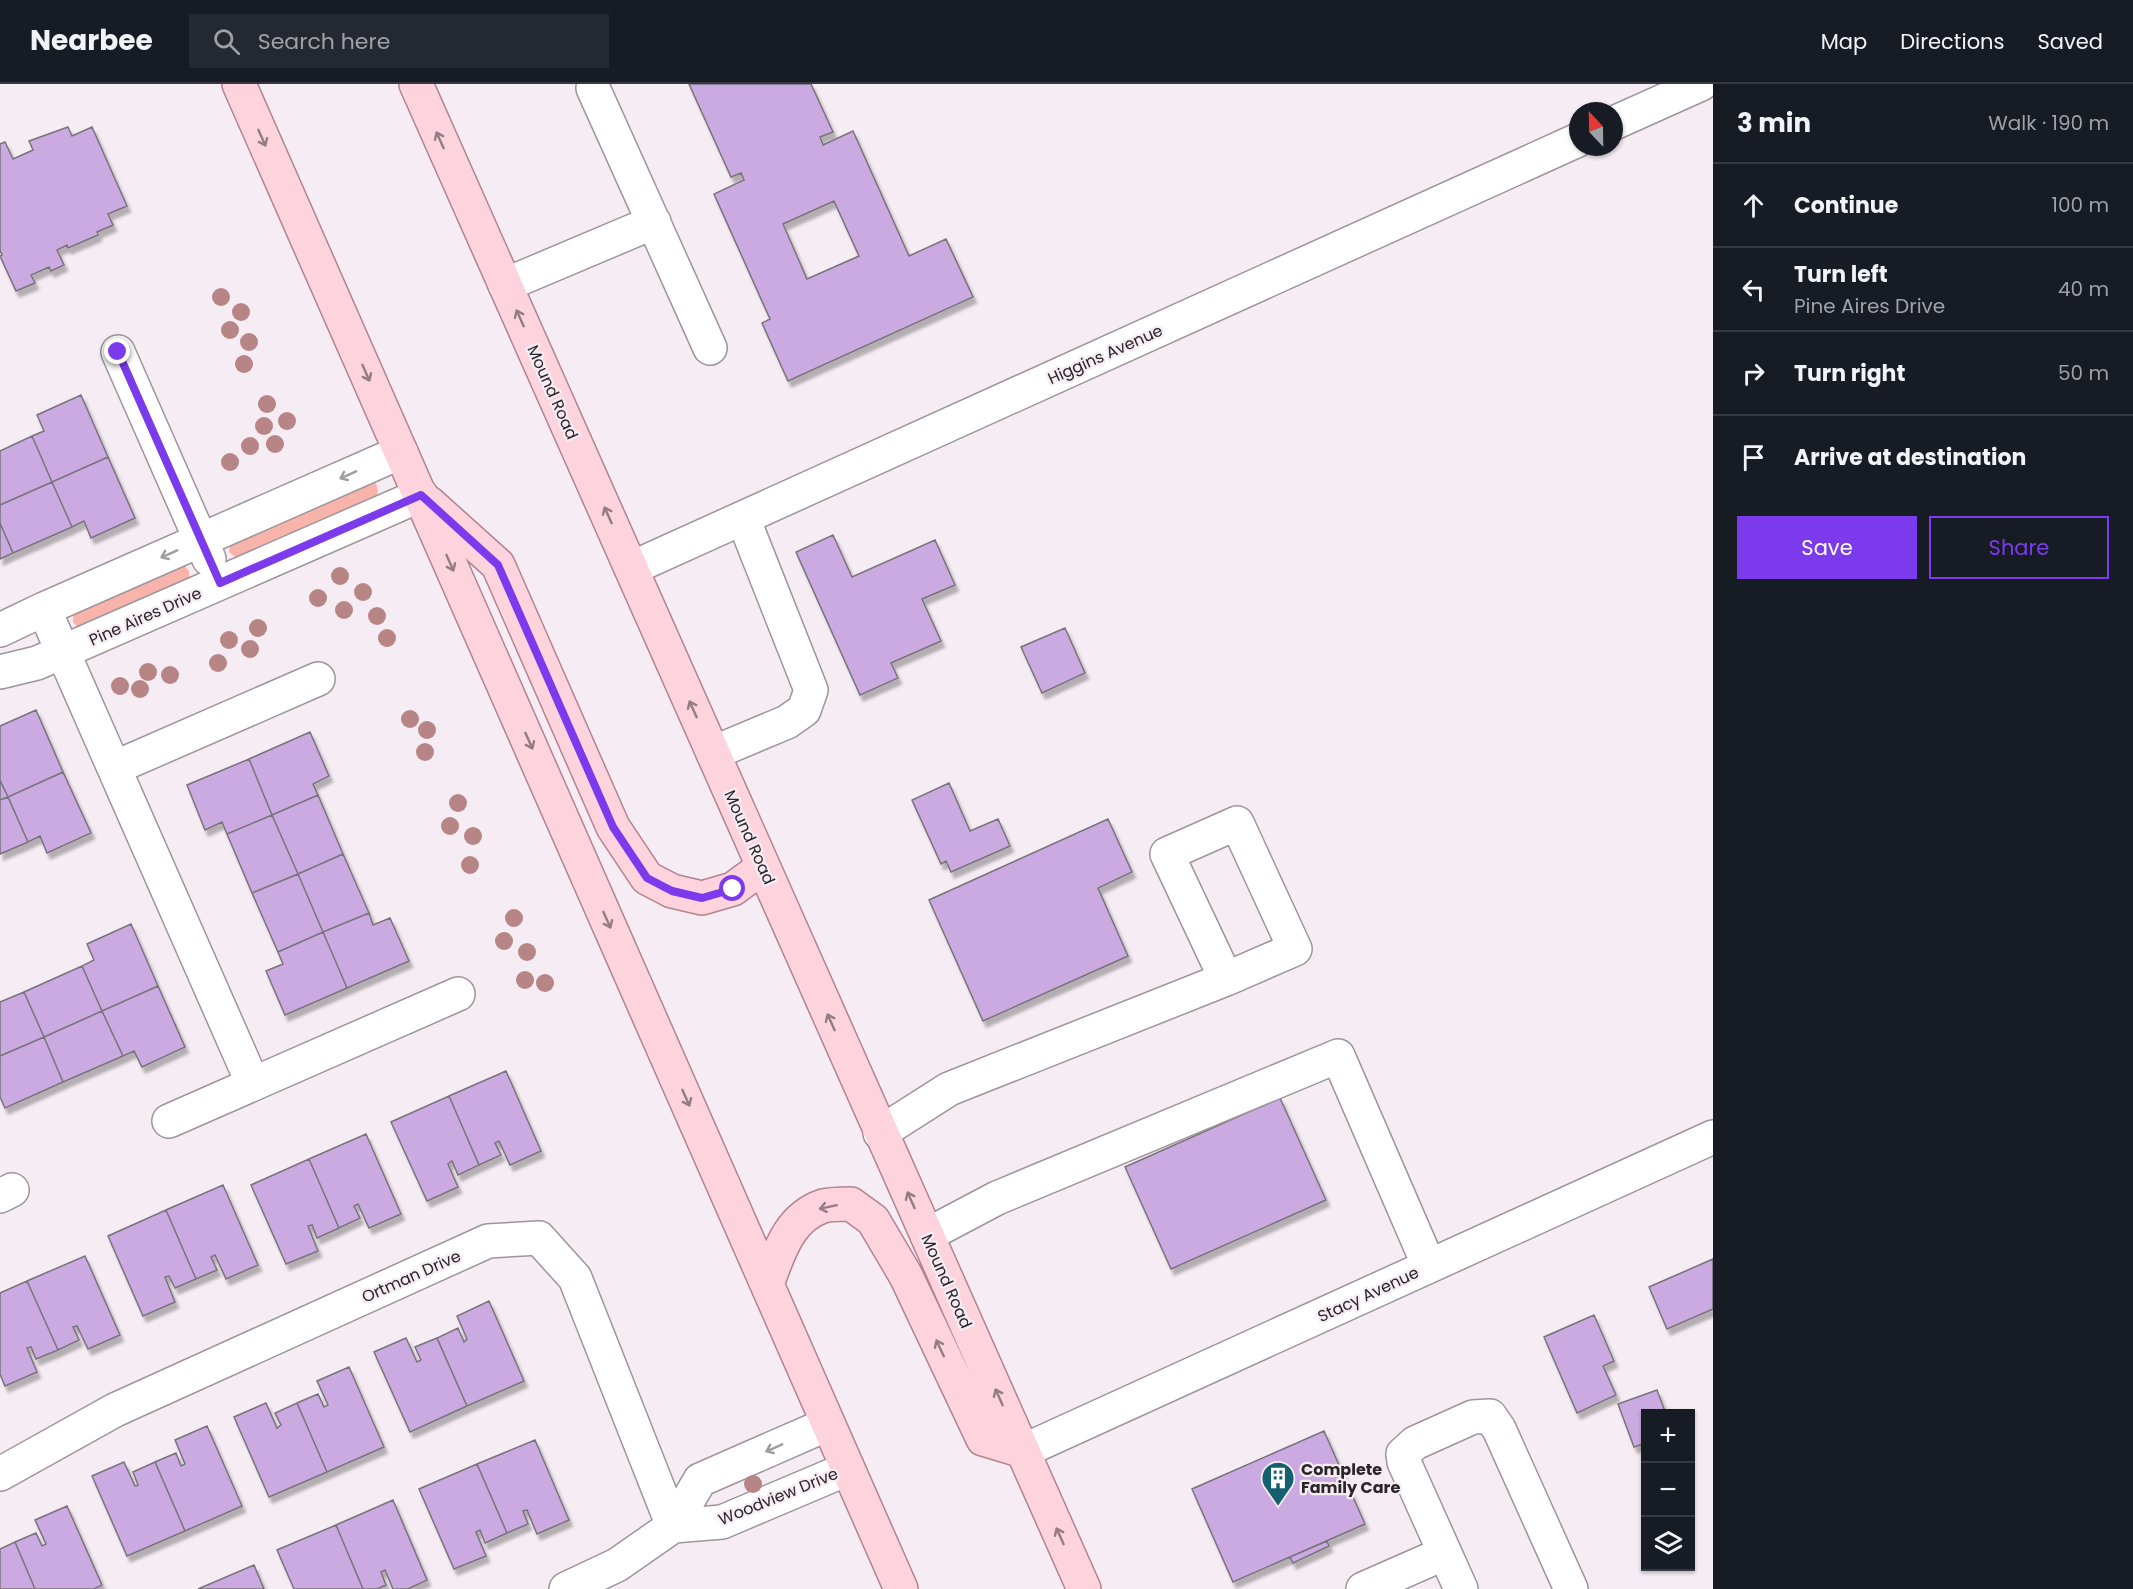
<!DOCTYPE html>
<html lang="en">
<head>
<meta charset="utf-8">
<style>
	body { margin:0; font-family:Poppins,sans-serif; background:#242831; color:#f1f3f6 }
	.controls { position:absolute; right:18px; bottom:18px; display:grid; overflow:hidden; border-radius:0px; box-shadow:0 2px 4px #0004 }
	.controls button { width:54px; height:54px; display:grid; place-items:center; padding:0; border:0; border-bottom:2px solid #363941; background:#171b24; color:#f1f3f6; font:30px sans-serif }
	.compass { position:absolute; left:1569px; top:18px; width:54px; height:54px; border-radius:50%; background:#171b24; box-shadow:0 2px 4px #0004; rotate:338deg }
	.stop { position:absolute; width:18px; height:18px; margin:-14px; border:4px solid #7c3aed; border-radius:50%; background:#fff }
	.stop.end { background:#7c3aed; border-color:#fff; box-shadow:0 2px 6px #0008 }
	.list { margin:0; padding:0; list-style:none }
	h2 { display:flex; justify-content:space-between; align-items:center; height:78px; margin:0; padding:0 24px; font-size:26px }
	h2 small { font-size:20px; font-weight:400; color:#9ea1a6 }
	.list li { display:grid; grid-template-columns:39px 1fr auto; gap:18px; align-items:center; box-sizing:border-box; height:84px; padding:0 24px; border-top:2px solid #363941 }
	.list b { display:block; font-size:22px; white-space:nowrap }
	.list p { margin:0; font-size:20px; white-space:nowrap; color:#9ea1a6 }
	.list em { font-size:20px; font-style:normal; color:#9ea1a6 }
	.actions { display:flex; gap:12px; padding:18px 24px }
	.actions a { flex:1; padding:14px 0; border:2px solid #7c3aed; border-radius:0px; text-align:center; font-size:21px; color:#7c3aed }
	.actions .main { background:#7c3aed; color:#fff }
	.icon { flex:none; width:33px; height:33px; fill:none; stroke:currentColor; stroke-width:2; stroke-linecap:round; stroke-linejoin:round }
	.map { position:relative; flex:none; width:1713px; height:1505px; overflow:hidden }
	header { display:flex; align-items:center; gap:36px; box-sizing:border-box; height:84px; padding:0 30px; background:#171b24; border-bottom:2px solid #363941 }
	header strong { font-size:28px }
	nav { display:flex; gap:33px; margin-inline-start:auto; font-size:21px }
	.search { width:420px; height:54px; background:#242831; display:flex; align-items:center; gap:15px; box-sizing:border-box; padding:0 21px; border-radius:0px; color:#9ea1a6; font-size:22px }
	main { display:flex }
	aside { flex:1; background:#171b24 }
	.map>svg:first-child { display:block }
</style>
</head>
<body>
<header>
<strong>Nearbee</strong>
<div class="search"><svg class="icon" aria-label="search" viewBox="0 0 24 24"><circle cx="10" cy="10" r="6"/><path d="M15 15l6 6"/></svg>Search here</div>
<nav><a>Map</a><a>Directions</a><a>Saved</a></nav>
</header>
<main>
<div class="map">
<svg width="1713" height="1505" viewBox="0 0 1713 1505">
	<defs>
		<filter id="shadow"><feDropShadow dx="3.5" dy="6" stdDeviation="1.5" flood-color="#0004"/></filter>
	</defs>
	<rect width="100%" height="100%" fill="#f6ecf3"/>
	<!-- green -->
	<path fill="#f8b3ab" d="M374,397c4,6 5,10 2,17l-133,60 -8,-1 -6,-5 1,-7z
		M177,480l7,1 5,6v7l-4,5 -99,44h-8l-5,-5v-7l4,-6z"/>
	<!-- building -->
	<path fill="#cbaae1" stroke="#78737c" stroke-width="1.5" fill-rule="evenodd" filter="url(#shadow)" d="M689,0h122l22,48 -13,5 3,8 30,-14 56,125 37,-17 27,58 -185,84 -26,-58 8,-4 -56,-125 30,-14 -3,-7 -10,4zM834,117l25,55 -52,23 -24,-55z
		M68,43l4,9 20,-9 35,79 -19,8 5,11 -16,7 1,3 -30,13 -1,-3 -10,5 7,15 -13,6 -2,-4 -18,8 4,8 -19,8 -16,-35 2,-1 -2,-5v-106l5,-2 8,17 20,-9 -4,-9z
		M81,311l27,62 -56,25 -20,-46 12,-5 -7,-16z
		M32,352l20,46 -52,23v-54z
		M108,373l27,61 -44,20 -7,-17 -12,6 -20,-45z
		M52,398l20,45 -59,26 -13,-30v-18z
		M0,439l13,30 -13,6z
		M833,451l19,42 83,-37 20,45 -33,14 19,42 -50,22 7,15 -38,17 -64,-143z
		M1065,544l20,45 -43,20 -21,-46z
		M36,626l27,62 -55,25 -8,-17v-54z
		M310,648l19,44 -16,8 5,11 -46,20 -23,-56z
		M249,675l23,56 -45,19 -5,-12 -17,8 -18,-45z
		M63,688l28,61 -44,20 -7,-17 -12,6 -20,-45z
		M0,696l8,17 -8,3z
		M949,699l21,48 28,-12 12,27 -59,26 -5,-11 -5,3 -29,-64z
		M318,711l25,59 -45,20 -26,-59z
		M8,713l20,45 -28,12v-54z
		M272,731l26,59 -46,19 -25,-59z
		M1108,735l24,53 -34,16 30,68 -145,65 -54,-121z
		M343,770l26,59 -46,19 -25,-58z
		M298,790l25,58 -45,20 -26,-59z
		M369,829l4,12 17,-7 19,43 -62,27 -24,-56z
		M131,840l27,62 -56,25 -20,-45 12,-6 -7,-16z
		M323,848l24,56 -62,27 -19,-44 17,-7 -5,-12z
		M82,882l20,45 -58,26 -20,-45z
		M158,902l27,61 -43,20 -8,-16 -11,5 -21,-45z
		M24,908l20,45 -44,19v-54z
		M102,927l21,45 -60,26 -19,-45z
		M44,953l19,45 -58,26 -5,-11v-41z
		M506,987l35,80 -31,14 -11,-24 -4,2 6,12 -22,10 -30,-69z
		M449,1012l30,69 -21,10 -6,-14 -4,3 10,23 -31,14 -36,-79z
		M1280,1014l46,102 -155,69 -46,-102z
		M366,1050l35,80 -32,14 -11,-24 -4,2 6,12 -21,10 -30,-69z
		M309,1075l30,69 -22,10 -5,-13 -4,1 10,25 -32,13 -35,-79z
		M223,1101l35,80 -32,14 -11,-24 -4,2 6,13 -21,9 -30,-69z
		M166,1126l30,69 -21,9 -6,-12 -4,1 10,25 -32,14 -35,-80z
		M85,1172l35,79 -32,14 -11,-23 -4,1 6,13 -21,10 -31,-69z
		M1713,1175v50l-46,20 -18,-42z
		M27,1197l31,69 -22,9 -5,-12 -4,1 10,24 -32,14 -5,-12v-81z
		M489,1217l35,80 -57,25 -30,-68 21,-10 6,14 3,-3 -10,-23z
		M1594,1231l20,46 -11,5 13,29 -39,18 -33,-76z
		M406,1254l11,24 4,-2 -6,-13 22,-9 30,68 -57,26 -36,-80z
		M349,1283l35,80 -57,25 -30,-69 21,-9 6,13 4,-2 -11,-24z
		M1657,1306l9,24h-20v29l-12,4 -16,-43z
		M266,1319l11,25 4,-3 -6,-12 22,-10 30,69 -58,25 -35,-80z
		M207,1342l35,80 -57,25 -30,-69 21,-9 5,13 4,-2 -10,-24z
		M1324,1347l41,93 -132,58 -41,-93z
		M535,1356l34,80 -32,14 -10,-24 -4,1 5,13 -21,9 -30,-69z
		M124,1378l11,24 3,-1 -5,-13 22,-10 30,69 -58,25 -35,-80z
		M477,1380l30,69 -22,10 -5,-13 -4,2 10,24 -32,13 -35,-80z
		M393,1416l34,80 -19,9h-15l-8,-19 -4,2 5,13 -9,4h-14l-27,-64z
		M67,1422l35,79 -8,4h-59l-20,-47 21,-9 6,13 4,-2 -11,-24z
		M336,1441l27,64h-69l-17,-39z
		M1327,1457l2,5 -36,17 -3,-6z
		M15,1458l20,47h-35v-40z
		M254,1481l10,24h-66z"/>
	<g fill="none" stroke-linecap="round" stroke-linejoin="round">
		<!-- minor casing -->
		<g stroke="#9e959b" stroke-width="36">
			<path id="minor" d="M593,4l117,260
				M1614,39l87,-39
				M505,201l149,-63
				M118,268l91,207
				M632,484l946,-428
				M44,525l209,475
				M0,546l44,-21 357,-157
				M0,588l37,-9 384,-168
				M713,669l74,-31 17,-12 7,-20 -68,-172
				M114,684l204,-89
				M169,1037l289,-127
				M880,1049l69,-44 277,-110 69,-30 -58,-126 -70,31 59,125
				M0,1112l12,-6
				M927,1151l70,-37 341,-142 91,210
				M1023,1367l690,-314
				M0,1390l115,-64 373,-169 51,-3 36,40 98,248
				M673,1442l49,-4 125,-53
				M566,1505l51,-24 56,-39 27,-46 128,-56
				M1363,1505l82,-36
				M1461,1505l-57,-127 -1,-8 12,-11 58,-26 17,-1 9,13 72,160"/>
		</g>
		<!-- major casing -->
		<g stroke="#b28390" stroke-width="36">
			<path id="major" d="M239,0l662,1505
				M416,0l668,1505
				M429,419l69,62 115,262 34,51 25,13 30,7 31,-9 30,-22
				M767,1200c12,-31 21,-66 56,-78 8,-2 19,-2 28,-2l22,16 33,56 77,163 40,12"/>
		</g>
		<!-- minor -->
		<use href="#minor" stroke="#fff" stroke-width="33"/>
		<!-- major -->
		<use href="#major" stroke="#fdd3de" stroke-width="33"/>
	</g>
	<!-- trees -->
	<g fill="#b78586">
		<circle cx="221" cy="213" r="9"/>
		<circle cx="241" cy="228" r="9"/>
		<circle cx="230" cy="246" r="9"/>
		<circle cx="249" cy="258" r="9"/>
		<circle cx="244" cy="280" r="9"/>
		<circle cx="267" cy="320" r="9"/>
		<circle cx="287" cy="337" r="9"/>
		<circle cx="264" cy="342" r="9"/>
		<circle cx="275" cy="360" r="9"/>
		<circle cx="250" cy="362" r="9"/>
		<circle cx="230" cy="378" r="9"/>
		<circle cx="340" cy="492" r="9"/>
		<circle cx="363" cy="508" r="9"/>
		<circle cx="318" cy="514" r="9"/>
		<circle cx="344" cy="526" r="9"/>
		<circle cx="377" cy="532" r="9"/>
		<circle cx="258" cy="544" r="9"/>
		<circle cx="387" cy="554" r="9"/>
		<circle cx="229" cy="556" r="9"/>
		<circle cx="250" cy="565" r="9"/>
		<circle cx="218" cy="579" r="9"/>
		<circle cx="148" cy="588" r="9"/>
		<circle cx="170" cy="591" r="9"/>
		<circle cx="120" cy="602" r="9"/>
		<circle cx="140" cy="605" r="9"/>
		<circle cx="410" cy="635" r="9"/>
		<circle cx="427" cy="646" r="9"/>
		<circle cx="425" cy="668" r="9"/>
		<circle cx="458" cy="719" r="9"/>
		<circle cx="450" cy="742" r="9"/>
		<circle cx="473" cy="752" r="9"/>
		<circle cx="470" cy="781" r="9"/>
		<circle cx="514" cy="834" r="9"/>
		<circle cx="504" cy="857" r="9"/>
		<circle cx="527" cy="868" r="9"/>
		<circle cx="525" cy="896" r="9"/>
		<circle cx="545" cy="899" r="9"/>
		<circle cx="753" cy="1400" r="9"/>
	</g>
	<!-- one-way arrows -->
	<defs><path id="oneway-shaft" d="M-6 0H5M1.5-3L5.5 0L1.5 3" fill="none" stroke-width="1.6" stroke-linecap="round" stroke-linejoin="round" transform="scale(1.5)"/></defs>
	<g stroke="#937c83">
		<use href="#oneway-shaft" transform="translate(262 54) rotate(66)"/>
		<use href="#oneway-shaft" transform="translate(440 56) rotate(-114)"/>
		<use href="#oneway-shaft" transform="translate(520 234) rotate(-114)"/>
		<use href="#oneway-shaft" transform="translate(366 289) rotate(66)"/>
		<use href="#oneway-shaft" transform="translate(608 431) rotate(-114)"/>
		<use href="#oneway-shaft" transform="translate(450 479) rotate(66)"/>
		<use href="#oneway-shaft" transform="translate(693 625) rotate(-114)"/>
		<use href="#oneway-shaft" transform="translate(529 657) rotate(66)"/>
		<use href="#oneway-shaft" transform="translate(607 836) rotate(66)"/>
		<use href="#oneway-shaft" transform="translate(831 938) rotate(-114)"/>
		<use href="#oneway-shaft" transform="translate(686 1014) rotate(66)"/>
		<use href="#oneway-shaft" transform="translate(911 1116) rotate(-114)"/>
		<use href="#oneway-shaft" transform="translate(828 1123) rotate(168)"/>
		<use href="#oneway-shaft" transform="translate(940 1264) rotate(-115)"/>
		<use href="#oneway-shaft" transform="translate(999 1313) rotate(-114)"/>
		<use href="#oneway-shaft" transform="translate(1060 1452) rotate(-114)"/>
	</g>
	<g stroke="#9f9d9e">
		<use href="#oneway-shaft" transform="translate(348 391) rotate(156)"/>
		<use href="#oneway-shaft" transform="translate(169 470) rotate(156)"/>
		<use href="#oneway-shaft" transform="translate(774 1364) rotate(156)"/>
	</g>
	<g fill="none" stroke-linecap="round" stroke-linejoin="round">
		<!-- route -->
		<path stroke="#7c3aed" stroke-width="8" d="M118,268l102,231 201,-88 77,70 115,262 34,51 25,13 30,7 31,-9"/>
	</g>
	<!-- icons -->
	<defs>
		<g id="building-pin" transform="scale(1.725)"><path d="M0 17L-7.5 6A9.5 9.5 0 1 1 7.5 6Z" fill="#15606e" stroke="#f6ecf3"/><path d="M-4-6H4V6H1V3H-1V6H-4ZM-2.5-4.3h1.7v1.8h-1.7ZM.8-4.3h1.7v1.8H.8ZM-2.5-1h1.7V.8h-1.7ZM.8-1h1.7V.8H.8Z" fill="#fff"/></g>
	</defs>
	<g fill-rule="evenodd">
		<use href="#building-pin" x="1278" y="1394"/>
	</g>
	<g text-anchor="middle" stroke-width="4.5" stroke-linejoin="round" paint-order="stroke">
		<!-- street labels -->
		<g font-size="16" fill="#292528" stroke="#f6ecf3">
			<text transform="translate(1105 270) rotate(-24)" y="6">Higgins Avenue</text>
			<text transform="translate(553 308) rotate(66)" y="6">Mound Road</text>
			<text transform="translate(145 532) rotate(-24)" y="6">Pine Aires Drive</text>
			<text transform="translate(750 753) rotate(66)" y="6">Mound Road</text>
			<text transform="translate(411 1192) rotate(-24)" y="6">Ortman Drive</text>
			<text transform="translate(947 1197) rotate(66)" y="6">Mound Road</text>
			<text transform="translate(1368 1210) rotate(-25)" y="6">Stacy Avenue</text>
			<text transform="translate(778 1412) rotate(-22)" y="6">Woodview Drive</text>
		</g>
		<!-- poi labels -->
		<g font-size="16" font-weight="bold" fill="#292528" stroke="#f6ecf3" text-anchor="start">
			<text x="1301" y="1391">Complete<tspan x="1301" dy="18">Family Care</tspan></text>
		</g>
	</g>
</svg>
<div class="controls">
<button>+</button>
<button>−</button>
<button><svg class="icon" aria-label="layers" viewBox="0 0 24 24"><path d="M12 4l9 5-9 5-9-5zM3 14l9 5 9-5"/></svg></button>
</div>
<svg class="compass" viewBox="-18 -18 36 36"><path d="M0-13l5 13h-10z" fill="#e53935"/><path d="M0 13l5-13h-10z" fill="#9ea1a6"/></svg>
<div class="stop" style="left:733px;top:805px"></div>
<div class="stop end" style="left:118px;top:268px"></div>
</div>
<aside>
<h2>3 min<small>Walk · 190 m</small></h2>
<ul class="list">
<li><svg class="icon" aria-label="ahead" viewBox="0 0 24 24"><path d="M12 20V5M6 11l6-6 6 6"/></svg><div><b>Continue</b></div><em>100 m</em></li>
<li><svg class="icon" aria-label="left" viewBox="0 0 24 24"><path d="M17 20v-9H6M10 6l-5 5 5 5"/></svg><div><b>Turn left</b><p>Pine Aires Drive</p></div><em>40 m</em></li>
<li><svg class="icon" aria-label="right" viewBox="0 0 24 24"><path d="M7 20v-9h11M14 6l5 5-5 5"/></svg><div><b>Turn right</b></div><em>50 m</em></li>
<li><svg class="icon" aria-label="arrive" viewBox="0 0 24 24"><path d="M6 21V4h12l-3 4 3 4H6"/></svg><div><b>Arrive at destination</b></div></li>
</ul>
<div class="actions"><a class="main">Save</a><a>Share</a></div>
</aside>
</main>
</body>
</html>
